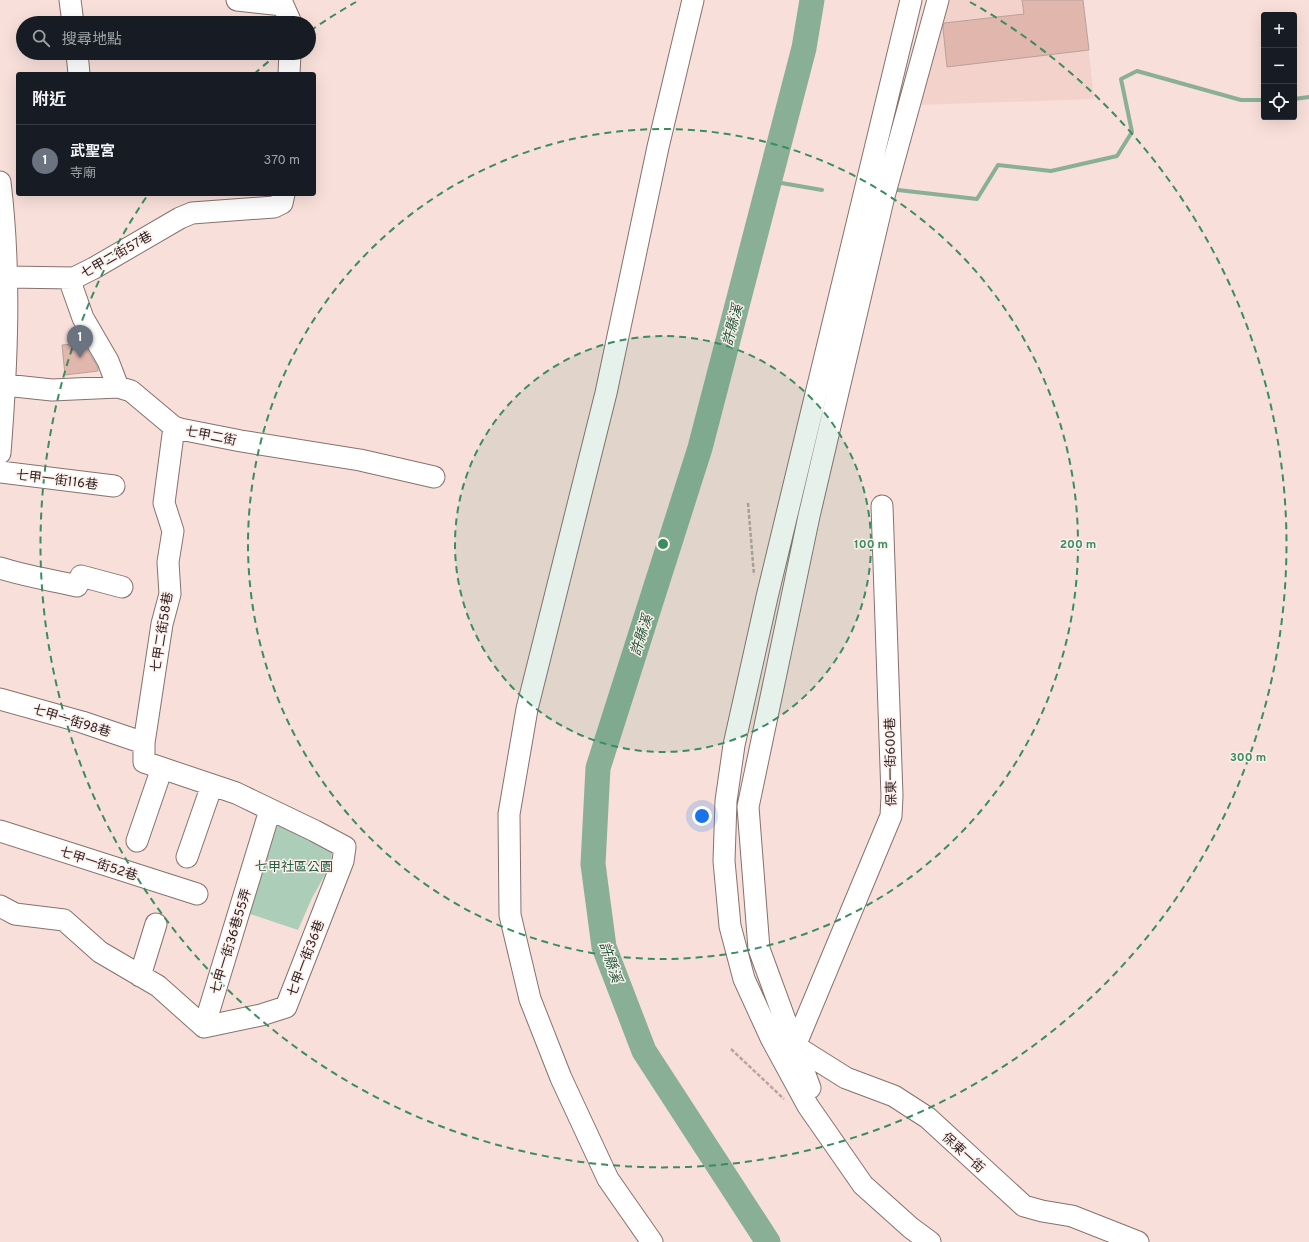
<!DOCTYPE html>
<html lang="zh-TW">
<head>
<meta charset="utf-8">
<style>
	body { margin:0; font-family:Overpass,"Noto Sans TC",sans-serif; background:#20242c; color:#f1f3f6 }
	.controls { position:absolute; right:12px; top:12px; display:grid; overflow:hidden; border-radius:4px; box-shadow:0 4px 16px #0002 }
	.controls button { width:36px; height:36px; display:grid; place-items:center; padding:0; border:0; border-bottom:1px solid #363941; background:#171b24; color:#f1f3f6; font:20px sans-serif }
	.you { position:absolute; left:702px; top:816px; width:14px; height:14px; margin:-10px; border:3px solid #fff; border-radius:50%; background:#1a73e8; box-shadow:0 0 0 6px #1a73e833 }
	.badge { display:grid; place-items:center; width:26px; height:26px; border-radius:50%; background:#b45309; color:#fff; font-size:13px; font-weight:700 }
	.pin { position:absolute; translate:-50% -33px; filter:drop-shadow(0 1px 2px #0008) }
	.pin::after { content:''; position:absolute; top:21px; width:14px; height:12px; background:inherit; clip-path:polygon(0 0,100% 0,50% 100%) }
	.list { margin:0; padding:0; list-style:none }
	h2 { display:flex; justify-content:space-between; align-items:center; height:52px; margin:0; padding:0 16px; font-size:17px }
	h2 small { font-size:13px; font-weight:400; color:#9ea1a6 }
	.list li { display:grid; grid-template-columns:26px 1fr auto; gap:12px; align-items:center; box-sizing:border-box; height:72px; padding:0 16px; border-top:1px solid #363941 }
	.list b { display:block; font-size:15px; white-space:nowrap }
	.list p { margin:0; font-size:13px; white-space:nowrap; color:#9ea1a6 }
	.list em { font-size:13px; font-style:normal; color:#9ea1a6 }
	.icon { flex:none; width:22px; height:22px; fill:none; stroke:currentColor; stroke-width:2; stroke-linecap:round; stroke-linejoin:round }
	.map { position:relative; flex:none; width:1309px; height:1242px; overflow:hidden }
	.search { position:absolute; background:#171b24; box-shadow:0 4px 16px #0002; left:16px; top:16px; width:300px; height:44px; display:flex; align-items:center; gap:10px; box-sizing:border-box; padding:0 14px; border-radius:22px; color:#9ea1a6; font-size:15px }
	.panel { position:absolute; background:#171b24; box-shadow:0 4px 16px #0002; left:16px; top:72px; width:300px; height:124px; border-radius:4px }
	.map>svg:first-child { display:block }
</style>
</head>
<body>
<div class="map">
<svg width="1309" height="1242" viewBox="0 0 1309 1242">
	<rect width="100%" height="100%" fill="#f8dfda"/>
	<!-- built -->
	<path fill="#f3d2cc" d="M945,0h138l11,99 -176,6z"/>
	<!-- green -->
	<path fill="#acceb8" d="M280,824l48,22 4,6 -1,12 -19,34 -14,32 -51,-17 25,-81z"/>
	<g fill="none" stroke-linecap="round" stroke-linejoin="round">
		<!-- stream -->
		<path stroke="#8aaf97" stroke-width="4" d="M1294,99l15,-2
			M770,181l52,9
			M898,190l79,9 21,-34 53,6 66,-15 15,-24 -11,-53 16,-8 104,29h23
			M759,1242l3,-10"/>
		<!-- river -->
		<path stroke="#8aaf97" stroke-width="25" d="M768,1242l-124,-191 -40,-104 -11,-83 5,-96 102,-320 104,-400 8,-48"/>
	</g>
	<!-- building -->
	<path fill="#e1b6ad" stroke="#b8a19c" d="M1022,0h61l6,50 -142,17 -4,-39 1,-5 80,-9z
		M83,343l14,23 1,5 -33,4 -3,-30z"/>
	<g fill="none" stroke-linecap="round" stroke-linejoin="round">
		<!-- minor casing -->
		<g stroke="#87716d" stroke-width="23">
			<path id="minor" d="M70,0l3,23
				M237,0l46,5 8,18
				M911,0l-144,597 -33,148 -8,56 -2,60 6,65 14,53 27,59 37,68 55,79 48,43 19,14
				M77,53l2,21
				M289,74l1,-21
				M0,182c11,90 7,181 0,271
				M7,277l67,1
				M0,382l5,3 47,5 66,-3 13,4 43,36 6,2 61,12 119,19 74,17
				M118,387l-10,-26 -25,-43 -11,-31 2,-9 20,-10 86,-50 12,-5 82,-6 8,-4 2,-9
				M0,472l114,14
				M882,506l10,290 -1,20 -96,230 51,32 48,18 34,22 96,88 18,5 30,5 66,26
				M0,568c25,8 51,12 77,18l4,-10 41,11
				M0,699l82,23 62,21
				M0,831l197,63
				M137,841l25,-73
				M187,857l25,-72
				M0,906l15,8 49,6 36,32 58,34 46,41 57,-12 25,-8 57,-146 2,-14 -30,-16 -79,-38 -92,-31v-19l18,-119 8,-30 -2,-32 5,-31 -9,-28 10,-76
				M140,976l16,-52
				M204,1027l66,-217
				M810,1088l-51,-139 -11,-142 61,-291 74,-316 55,-200
				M652,1242l-44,-63 -47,-101 -31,-79 -20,-84 -1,-101 18,-105 79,-316 52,-246 35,-147"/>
		</g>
		<!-- path -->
		<path stroke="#b7a39f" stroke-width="2.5" stroke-dasharray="4 2" stroke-linecap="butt" d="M748,503l6,72
			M731,1049l53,50"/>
		<!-- minor -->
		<use href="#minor" stroke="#fff" stroke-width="21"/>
	</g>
	<!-- distance rings -->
	<circle cx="663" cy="544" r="208" fill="#398d5f" fill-opacity=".12"/>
	<g fill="none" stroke="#398d5f" stroke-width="2" stroke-dasharray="7 5">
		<circle cx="663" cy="544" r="208"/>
		<circle cx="663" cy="544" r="415"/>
		<path d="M254 74A623 623 0 0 1 279 53M310 31A623 623 0 0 1 356 2M970 2A623 623 0 1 1 147 196"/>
	</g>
	<g text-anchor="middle" stroke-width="3" stroke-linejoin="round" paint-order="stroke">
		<!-- street labels -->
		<g font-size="13" fill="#2d2422" stroke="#feefec">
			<text transform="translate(116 254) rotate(-30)" y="5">七甲二街57巷</text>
			<text transform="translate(211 435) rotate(11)" y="5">七甲二街</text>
			<text transform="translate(57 479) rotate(7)" y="5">七甲一街116巷</text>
			<text transform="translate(161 632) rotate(-81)" y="5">七甲二街58巷</text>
			<text transform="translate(72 720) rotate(17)" y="5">七甲一街98巷</text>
			<text transform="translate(890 762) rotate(-91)" y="5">保東一街600巷</text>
			<text transform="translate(99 863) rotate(18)" y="5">七甲一街52巷</text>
			<text transform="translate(230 941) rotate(-73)" y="5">七甲一街36巷55弄</text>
			<text transform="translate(305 958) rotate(-69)" y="5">七甲一街36巷</text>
			<text transform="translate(964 1152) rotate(42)" y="5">保東一街</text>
		</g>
		<!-- park labels -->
		<g font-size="13" fill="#225e3e" stroke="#feefec">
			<text x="294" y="871">七甲社區公園</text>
		</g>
		<!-- water labels -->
		<g font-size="14" font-style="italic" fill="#195636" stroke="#feefec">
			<text transform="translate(732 325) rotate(-75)" y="5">許縣溪</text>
			<text transform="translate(641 635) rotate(-72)" y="5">許縣溪</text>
			<text transform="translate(611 962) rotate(71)" y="5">許縣溪</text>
		</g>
	</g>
	<circle cx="663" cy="544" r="6" fill="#398d5f" stroke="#feefec" stroke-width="2"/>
	<g font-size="12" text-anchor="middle" font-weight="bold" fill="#398d5f" stroke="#feefec" stroke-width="3" stroke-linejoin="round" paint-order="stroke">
		<text x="871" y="548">100 m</text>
		<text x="1078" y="548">200 m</text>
		<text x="1248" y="761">300 m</text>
	</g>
</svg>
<div class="controls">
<button>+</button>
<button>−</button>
<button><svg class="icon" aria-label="locate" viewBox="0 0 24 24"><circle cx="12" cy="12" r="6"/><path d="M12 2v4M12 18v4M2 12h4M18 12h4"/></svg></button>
</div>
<div class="you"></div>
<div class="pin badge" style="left:80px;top:358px;background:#6b7280">1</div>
<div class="search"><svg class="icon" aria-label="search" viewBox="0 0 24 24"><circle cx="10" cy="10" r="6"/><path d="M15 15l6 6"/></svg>搜尋地點</div>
<section class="panel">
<h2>附近<small></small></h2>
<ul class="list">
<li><span class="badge" style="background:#6b7280">1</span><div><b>武聖宮</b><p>寺廟</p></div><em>370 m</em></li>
</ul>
</section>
</div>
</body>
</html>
